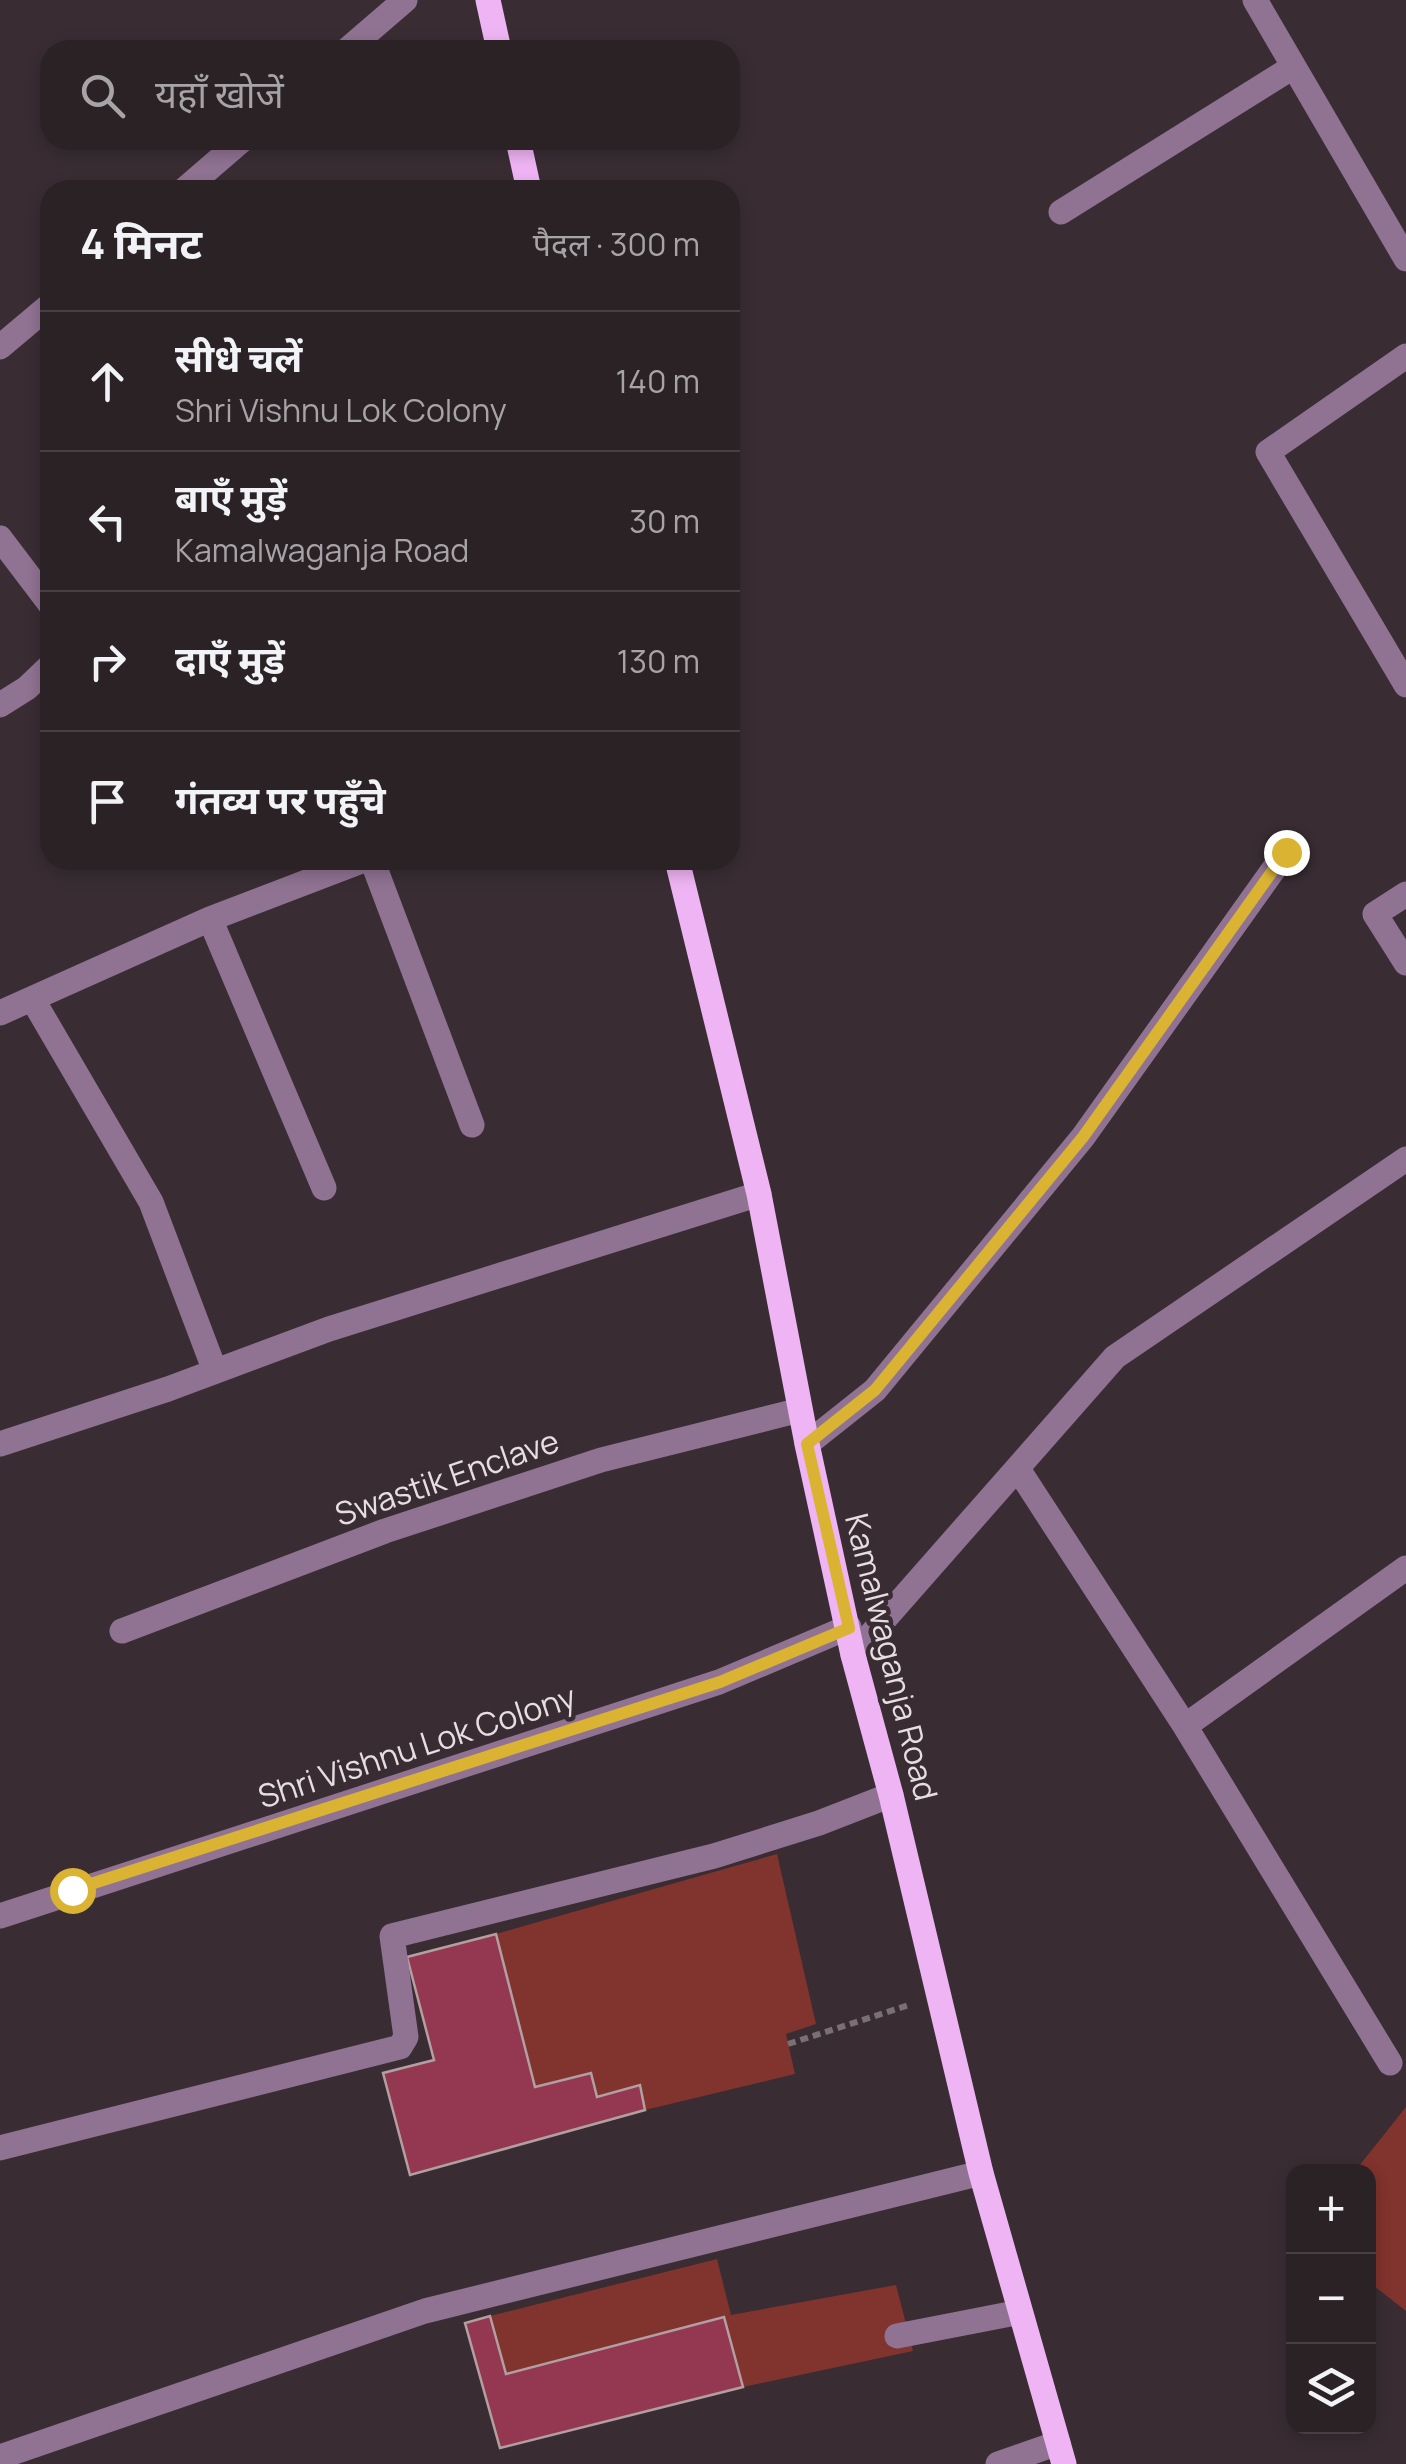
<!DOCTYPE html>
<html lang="hi">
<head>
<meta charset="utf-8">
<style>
	body { margin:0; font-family:Manrope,"Noto Sans Devanagari",sans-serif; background:#372f32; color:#f1f3f6 }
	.controls { position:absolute; right:30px; bottom:30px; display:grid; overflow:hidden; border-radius:20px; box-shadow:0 5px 15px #0003 }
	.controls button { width:90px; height:90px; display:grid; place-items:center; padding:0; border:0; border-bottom:2px solid #473f43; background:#2b2226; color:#f1f3f6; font:50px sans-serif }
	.stop { position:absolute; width:30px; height:30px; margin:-22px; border:8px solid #dab333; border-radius:50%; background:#fff }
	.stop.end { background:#dab333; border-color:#fff; box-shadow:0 2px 10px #0008 }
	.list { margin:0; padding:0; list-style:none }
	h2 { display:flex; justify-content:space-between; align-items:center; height:130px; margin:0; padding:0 40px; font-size:42px }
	h2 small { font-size:32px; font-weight:400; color:#a6a4a7 }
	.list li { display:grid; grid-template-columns:65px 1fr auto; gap:30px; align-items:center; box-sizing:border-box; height:140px; padding:0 40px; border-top:2px solid #473f43 }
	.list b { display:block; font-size:38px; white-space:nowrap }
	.list p { margin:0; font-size:32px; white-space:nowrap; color:#a6a4a7 }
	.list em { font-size:32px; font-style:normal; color:#a6a4a7 }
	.icon { flex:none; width:55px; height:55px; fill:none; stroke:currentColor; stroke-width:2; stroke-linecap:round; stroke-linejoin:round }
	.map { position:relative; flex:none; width:1406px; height:2464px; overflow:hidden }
	.search { position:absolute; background:#2b2226; box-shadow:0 5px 15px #0003; left:40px; top:40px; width:700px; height:110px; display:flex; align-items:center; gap:25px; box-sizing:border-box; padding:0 35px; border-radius:30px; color:#a6a4a7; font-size:38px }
	.panel { position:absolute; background:#2b2226; box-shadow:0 5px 15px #0003; left:40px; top:180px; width:700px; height:690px; border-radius:30px }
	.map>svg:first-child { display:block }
</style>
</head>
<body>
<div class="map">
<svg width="1406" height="2464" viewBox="0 0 1406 2464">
	<rect width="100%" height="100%" fill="#392d33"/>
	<!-- green -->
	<path fill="#81332d" d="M777,1854l39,170 -30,10 9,40 -150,36 -5,-24 -43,11 -6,-24 -56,14 -39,-153z
		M1406,2107v204l-37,-29 -1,-110 -13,-1z
		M717,2259l14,56 165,-30 17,66 -170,36 -19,-70 -218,57 -16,-58z"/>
	<!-- building -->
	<path fill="#943851" stroke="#b19fa2" stroke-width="2.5" d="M496,1934l39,153 56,-14 6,24 43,-12 5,25 -235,65 -27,-102 51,-13 -27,-103z
		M490,2316l16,58 218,-57 19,70 -243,61 -35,-125z"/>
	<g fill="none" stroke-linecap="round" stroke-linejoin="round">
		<!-- path -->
		<path stroke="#7a6f75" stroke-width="6" stroke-dasharray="8 5" stroke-linecap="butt" d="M788,2044l121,-39"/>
		<!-- minor -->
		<path stroke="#907392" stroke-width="25" d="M1255,0l151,259
			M347,50l58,-50
			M184,190l58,-50
			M1061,212l232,-145
			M0,347l50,-42
			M1406,356l-138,96 138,233
			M0,538l50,66
			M0,705l27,-17 23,-22
			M372,860l100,265
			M1406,894l-31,20 31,49
			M210,919l114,269
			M33,1000l118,202 64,169
			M0,1013l210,-94 154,-59
			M0,1444l168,-55 161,-60 430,-135
			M807,1444l68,-54 208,-253 203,-285
			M1018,1469l167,257 205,337
			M122,1631l263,-100 216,-71 199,-50
			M853,1655l262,-298 291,-198
			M1185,1726l221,-158
			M0,1916l719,-234 130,-55
			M0,2148l400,-101 6,-10 -14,-101 322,-80 105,-33 72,-28
			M897,2336l123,-24
			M0,2457l425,-146 556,-138
			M998,2464l60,-21"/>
		<!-- major -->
		<path stroke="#efb4f4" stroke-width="25" d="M488,0l11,50
			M518,140l11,50
			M677,860l82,334 48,250 46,211 38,140 90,378 83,291"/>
	</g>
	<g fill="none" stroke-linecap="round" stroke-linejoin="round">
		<!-- route -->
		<path stroke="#dab333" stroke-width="12" d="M72,1890l648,-208 129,-54 -42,-184 68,-54 208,-253 203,-285"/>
	</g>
	<g text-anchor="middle" stroke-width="9" stroke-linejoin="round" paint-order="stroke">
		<!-- street labels -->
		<g font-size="32" fill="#e7dee3" stroke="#392d33">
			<text transform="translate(447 1478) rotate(-19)" y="11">Swastik Enclave</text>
			<text transform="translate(891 1657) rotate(76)" y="11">Kamalwaganja Road</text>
			<text transform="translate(417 1747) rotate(-18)" y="11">Shri Vishnu Lok Colony</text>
		</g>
	</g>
</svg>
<div class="controls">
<button>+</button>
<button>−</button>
<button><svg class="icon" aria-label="layers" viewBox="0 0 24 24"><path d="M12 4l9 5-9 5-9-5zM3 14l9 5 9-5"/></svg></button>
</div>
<div class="stop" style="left:72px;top:1890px"></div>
<div class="stop end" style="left:1286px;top:852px"></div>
<div class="search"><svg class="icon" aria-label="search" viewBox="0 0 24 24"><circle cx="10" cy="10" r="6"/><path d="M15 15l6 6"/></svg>यहाँ खोजें</div>
<section class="panel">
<h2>4 मिनट<small>पैदल · 300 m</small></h2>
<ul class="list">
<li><svg class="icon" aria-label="ahead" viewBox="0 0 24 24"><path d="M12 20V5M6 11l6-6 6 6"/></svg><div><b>सीधे चलें</b><p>Shri Vishnu Lok Colony</p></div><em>140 m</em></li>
<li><svg class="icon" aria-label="left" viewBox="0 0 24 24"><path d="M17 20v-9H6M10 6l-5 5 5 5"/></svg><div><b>बाएँ मुड़ें</b><p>Kamalwaganja Road</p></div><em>30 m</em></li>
<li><svg class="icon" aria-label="right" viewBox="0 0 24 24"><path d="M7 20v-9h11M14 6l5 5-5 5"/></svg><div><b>दाएँ मुड़ें</b></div><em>130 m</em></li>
<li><svg class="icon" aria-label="arrive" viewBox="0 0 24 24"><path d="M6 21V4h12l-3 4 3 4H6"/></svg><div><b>गंतव्य पर पहुँचे</b></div></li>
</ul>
</section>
</div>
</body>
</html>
